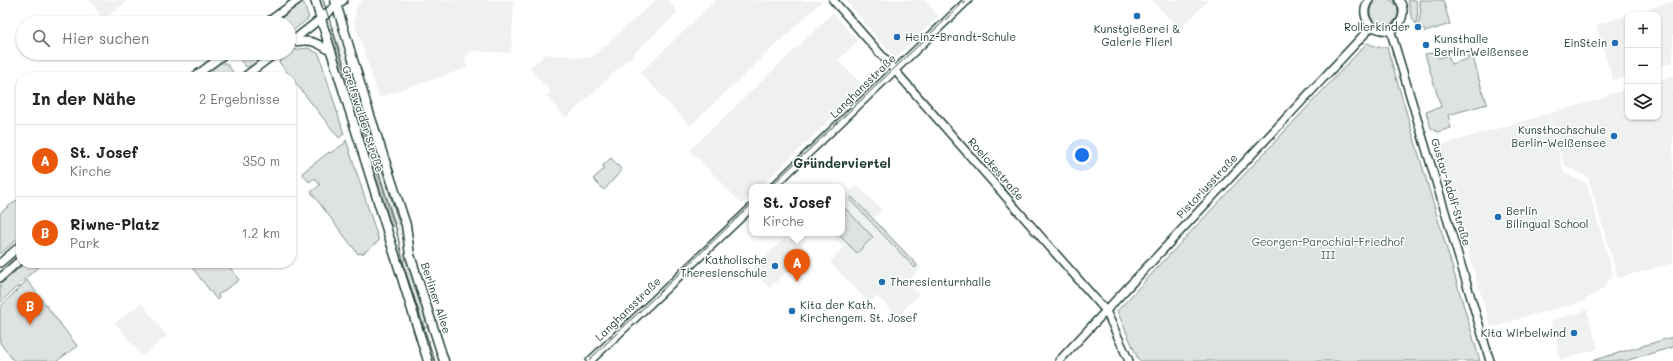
<!DOCTYPE html>
<html lang="de">
<head>
<meta charset="utf-8">
<style>
	body { margin:0; font-family:Mali,sans-serif; background:#f2f2f2; color:#222 }
	.controls { position:absolute; right:12px; top:12px; display:grid; overflow:hidden; border-radius:8px; box-shadow:0 1px 3px #0004 }
	.controls button { width:36px; height:36px; display:grid; place-items:center; padding:0; border:0; border-bottom:1px solid #e0e0e0; background:#fff; color:#222; font:20px sans-serif }
	.you { position:absolute; left:1082px; top:155px; width:14px; height:14px; margin:-10px; border:3px solid #fff; border-radius:50%; background:#1a73e8; box-shadow:0 0 0 6px #1a73e833 }
	.badge { display:grid; place-items:center; width:26px; height:26px; border-radius:50%; background:#ea580c; color:#fff; font-size:13px; font-weight:700 }
	.pin { position:absolute; translate:-50% -33px; filter:drop-shadow(0 1px 2px #0008) }
	.pin::after { content:''; position:absolute; top:21px; width:14px; height:12px; background:inherit; clip-path:polygon(0 0,100% 0,50% 100%) }
	.popup { position:absolute; left:749px; top:184px; width:96px; height:52px; box-sizing:border-box; display:grid; place-content:center; border-radius:8px; background:#fff; filter:drop-shadow(0 1px 3px #0005); font-size:13px; white-space:nowrap; color:#767676 }
	.popup b { font-size:15px; color:#222 }
	.popup::after { content:''; position:absolute; left:50%; top:100%; margin-left:-8px; border:8px solid transparent; border-top-color:#fff }
	.list { margin:0; padding:0; list-style:none }
	h2 { display:flex; justify-content:space-between; align-items:center; height:52px; margin:0; padding:0 16px; font-size:17px }
	h2 small { font-size:13px; font-weight:400; color:#767676 }
	.list li { display:grid; grid-template-columns:26px 1fr auto; gap:12px; align-items:center; box-sizing:border-box; height:72px; padding:0 16px; border-top:1px solid #e0e0e0 }
	.list b { display:block; font-size:15px; white-space:nowrap }
	.list p { margin:0; font-size:13px; white-space:nowrap; color:#767676 }
	.list em { font-size:13px; font-style:normal; color:#767676 }
	.icon { flex:none; width:22px; height:22px; fill:none; stroke:currentColor; stroke-width:2; stroke-linecap:round; stroke-linejoin:round }
	.map { position:relative; flex:none; width:1673px; height:361px; overflow:hidden }
	.search { position:absolute; background:#fff; box-shadow:0 1px 3px #0004; left:16px; top:16px; width:280px; height:44px; display:flex; align-items:center; gap:10px; box-sizing:border-box; padding:0 14px; border-radius:22px; color:#767676; font-size:15px }
	.panel { position:absolute; background:#fff; box-shadow:0 1px 3px #0004; left:16px; top:72px; width:280px; height:196px; border-radius:16px }
	.map>svg:first-child { display:block }
</style>
</head>
<body>
<div class="map">
<svg width="1673" height="361" viewBox="0 0 1673 361">
	<rect width="100%" height="100%" fill="#fff"/>
	<filter id="ink" filterUnits="userSpaceOnUse"><feTurbulence type="fractalNoise" baseFrequency=".025" numOctaves="2"/><feDisplacementMap in="SourceGraphic" scale="8" xChannelSelector="R" yChannelSelector="G"/><feConvolveMatrix kernelMatrix="1 2 1 2 8 2 1 2 1" color-interpolation-filters="sRGB"/></filter>
	<g filter="url(#ink)">
		<!-- built -->
		<path fill="#eef1f0" d="M89,0h42l-5,2 -22,18z
			M362,0h152l-3,53 -39,-2 -8,7 3,10 -88,29 -25,-76 2,-12z
			M656,0h11l11,12 -112,106 -20,-22 5,-4 -22,-24 14,-11 -2,-3 50,4z
			M716,0l106,1 -132,125 -50,-53z
			M848,0h76l15,16 -44,42 -49,-57z
			M1151,0h58l-29,29z
			M1673,1v61l-15,5v-52h-30v61l-15,4 -17,-55z
			M833,13l25,28 -20,19 26,27 -104,100h-8v7l-10,10 -52,-54z
			M335,25l64,199 2,11 -5,1 -65,-208z
			M1673,76v187l-55,15 -30,-101 -24,-12 -15,-51 58,-17 -1,-2 22,-6v28h30v-37z
			M1548,114l16,59 23,11 26,91 -10,14 -21,13 -54,14 -37,12 -54,-182z
			M857,185l25,25 -8,8 47,50 -14,14 12,12 -22,22 -20,-20 -8,7 -39,-41 14,-15 -13,-14h11v-33z
			M794,236l15,16 -40,36 -17,-19 33,-31 3,4z
			M142,303l25,33 -25,20 -27,-33z
			M1587,310l11,39 -38,11 -4,-14 2,-1 -7,-24z"/>
		<!-- green -->
		<path fill="#dee3e2" stroke="#7e908b" d="M1370 12a14 14 0 1 1 28 0a14 14 0 1 1-28 0Z
			M1408,0h8l2,11 -2,13c-7,-10 -5,-13 -8,-24z
			M1419,0h24l7,24 -25,8 -1,-3 -6,-3 3,-15z
			M303,1l6,17 -20,16v-11h-14z
			M331,28l63,198 -2,1 -54,-170 -11,-25z
			M1367,43l10,4h10l93,314h-341l-22,-50z
			M308,48l11,6 25,80 -5,4 -60,-76 14,-12z
			M1471,50l13,47h1l2,7 -39,11 3,13 -13,4 -7,-4 -5,-16 15,-5 -16,-53 7,-1 7,5 9,-3 3,9 17,-5 -1,-8z
			M239,53h26l-12,13 -1,-1 -4,2 -3,-1 -7,-9z
			M218,63h8l11,14h-38z
			M357,81l45,142 -3,1 -45,-142z
			M346,140l33,101 -17,13 -1,-1 -3,1 -47,-62 9,-7 -5,-7 -6,4 -7,-9 27,-21 1,1 14,-9z
			M611,158l10,11v2l-17,19 -11,-11 11,-10 -1,-4z
			M21,197v39l-21,18v-41z
			M852,197l65,68 -2,3 -65,-68z
			M843,206l30,31 -16,16 -20,-20h5z
			M400,255l1,5 6,-1 22,67 -6,2 1,2h-3l-23,-74z
			M25,263h12l3,3 -11,9 -29,28v-18z
			M193,263h34l12,17 -21,15 1,3 -2,2 -26,-34z
			M27,280l50,66 -20,15h-43l-14,-18v-36z
			M1673,337v10l-48,14h-34z"/>
		<g fill="none" stroke-linecap="round" stroke-linejoin="round">
			<!-- secondary casing -->
			<g stroke="#1f3d34" stroke-width="10">
				<path id="secondary" d="M833,0l273,311 23,50
					M1369,0c-17,25 23,44 33,18 2,-7 1,-13 -3,-18
					M266,23l32,-23
					M1390,29l100,332
					M291,42l29,-23
					M289,43c19,-4 25,-3 41,8
					M194,77l32,-24
					M244,77l32,-24
					M773,187l195,-187
					M0,263l21,-18
					M0,278l21,-19
					M590,361l162,-154
					M1059,361l313,-335"/>
			</g>
			<!-- primary casing -->
			<g stroke="#1f3d34" stroke-width="11">
				<path id="primary" d="M315,0l113,361
					M335,0l31,103 40,122 4,30 34,106
					M320,19l23,-19"/>
			</g>
			<!-- secondary -->
			<use href="#secondary" stroke="#fff" stroke-width="7"/>
			<!-- primary -->
			<use href="#primary" stroke="#fff" stroke-width="8"/>
			<!-- tram -->
			<path stroke="#1f3d34" stroke-width="1" d="M323,0l60,186 13,42 9,42 30,91
				M770,187l196,-187
				M588,361l164,-157"/>
		</g>
	</g>
	<!-- markers -->
	<g fill="#1f6fb2" stroke="#fff" stroke-width="1.5">
		<circle cx="1137" cy="16" r="4"/>
		<circle cx="1418" cy="27" r="4"/>
		<circle cx="897" cy="37" r="4"/>
		<circle cx="1615" cy="43" r="4"/>
		<circle cx="1426" cy="45" r="4"/>
		<circle cx="1614" cy="136" r="4"/>
		<circle cx="1498" cy="217" r="4"/>
		<circle cx="775" cy="266" r="4"/>
		<circle cx="882" cy="282" r="4"/>
		<circle cx="792" cy="311" r="4"/>
		<circle cx="1574" cy="333" r="4"/>
	</g>
	<g text-anchor="middle" stroke-width="3" stroke-linejoin="round" paint-order="stroke">
		<!-- poi labels -->
		<g font-size="11" fill="#1f3d34" stroke="#fff" text-anchor="end">
			<text x="1410" y="31">Rollerkinder</text>
			<text x="1137" y="33" text-anchor="middle">Kunstgießerei &amp;<tspan x="1137" dy="13">Galerie Flierl</tspan></text>
			<text x="905" y="41" text-anchor="start">Heinz-Brandt-Schule</text>
			<text x="1434" y="43" text-anchor="start">Kunsthalle<tspan x="1434" dy="13">Berlin-Weißensee</tspan></text>
			<text x="1607" y="47">EinStein</text>
			<text x="1606" y="134">Kunsthochschule<tspan x="1606" dy="13">Berlin-Weißensee</tspan></text>
			<text x="1506" y="215" text-anchor="start">Berlin<tspan x="1506" dy="13">Bilingual School</tspan></text>
			<text x="767" y="264">Katholische<tspan x="767" dy="13">Theresienschule</tspan></text>
			<text x="890" y="286" text-anchor="start">Theresienturnhalle</text>
			<text x="800" y="309" text-anchor="start">Kita der Kath.<tspan x="800" dy="13">Kirchengem. St. Josef</tspan></text>
			<text x="1566" y="337">Kita Wirbelwind</text>
		</g>
		<!-- street labels -->
		<g font-size="11" fill="#1f3d34" stroke="#fff">
			<text transform="translate(863 86) rotate(-44)" y="4">Langhansstraße</text>
			<text transform="translate(363 119) rotate(72)" y="4">Greifswalder Straße</text>
			<text transform="translate(996 169) rotate(49)" y="4">Roelckestraße</text>
			<text transform="translate(1207 186) rotate(-47)" y="4">Pistoriusstraße</text>
			<text transform="translate(1451 192) rotate(73)" y="4">Gustav-Adolf-Straße</text>
			<text transform="translate(436 298) rotate(72)" y="4">Berliner Allee</text>
			<text transform="translate(628 309) rotate(-44)" y="4">Langhansstraße</text>
		</g>
		<!-- park labels -->
		<g font-size="11" fill="#455e57" stroke="#fff">
			<text x="1328" y="246">Georgen-Parochial-Friedhof<tspan x="1328" dy="13">III</tspan></text>
		</g>
		<!-- quarter labels -->
		<g font-size="13" font-weight="bold" fill="#1f3d34" stroke="#fff">
			<text x="842" y="168">Gründerviertel</text>
		</g>
	</g>
</svg>
<div class="controls">
<button>+</button>
<button>−</button>
<button><svg class="icon" aria-label="layers" viewBox="0 0 24 24"><path d="M12 4l9 5-9 5-9-5zM3 14l9 5 9-5"/></svg></button>
</div>
<div class="you"></div>
<div class="pin badge" style="left:797px;top:282px">A</div>
<div class="popup"><b>St. Josef</b>Kirche</div>
<div class="pin badge" style="left:30px;top:325px">B</div>
<div class="search"><svg class="icon" aria-label="search" viewBox="0 0 24 24"><circle cx="10" cy="10" r="6"/><path d="M15 15l6 6"/></svg>Hier suchen</div>
<section class="panel">
<h2>In der Nähe<small>2 Ergebnisse</small></h2>
<ul class="list">
<li><span class="badge">A</span><div><b>St. Josef</b><p>Kirche</p></div><em>350 m</em></li>
<li><span class="badge">B</span><div><b>Riwne-Platz</b><p>Park</p></div><em>1.2 km</em></li>
</ul>
</section>
</div>
</body>
</html>
